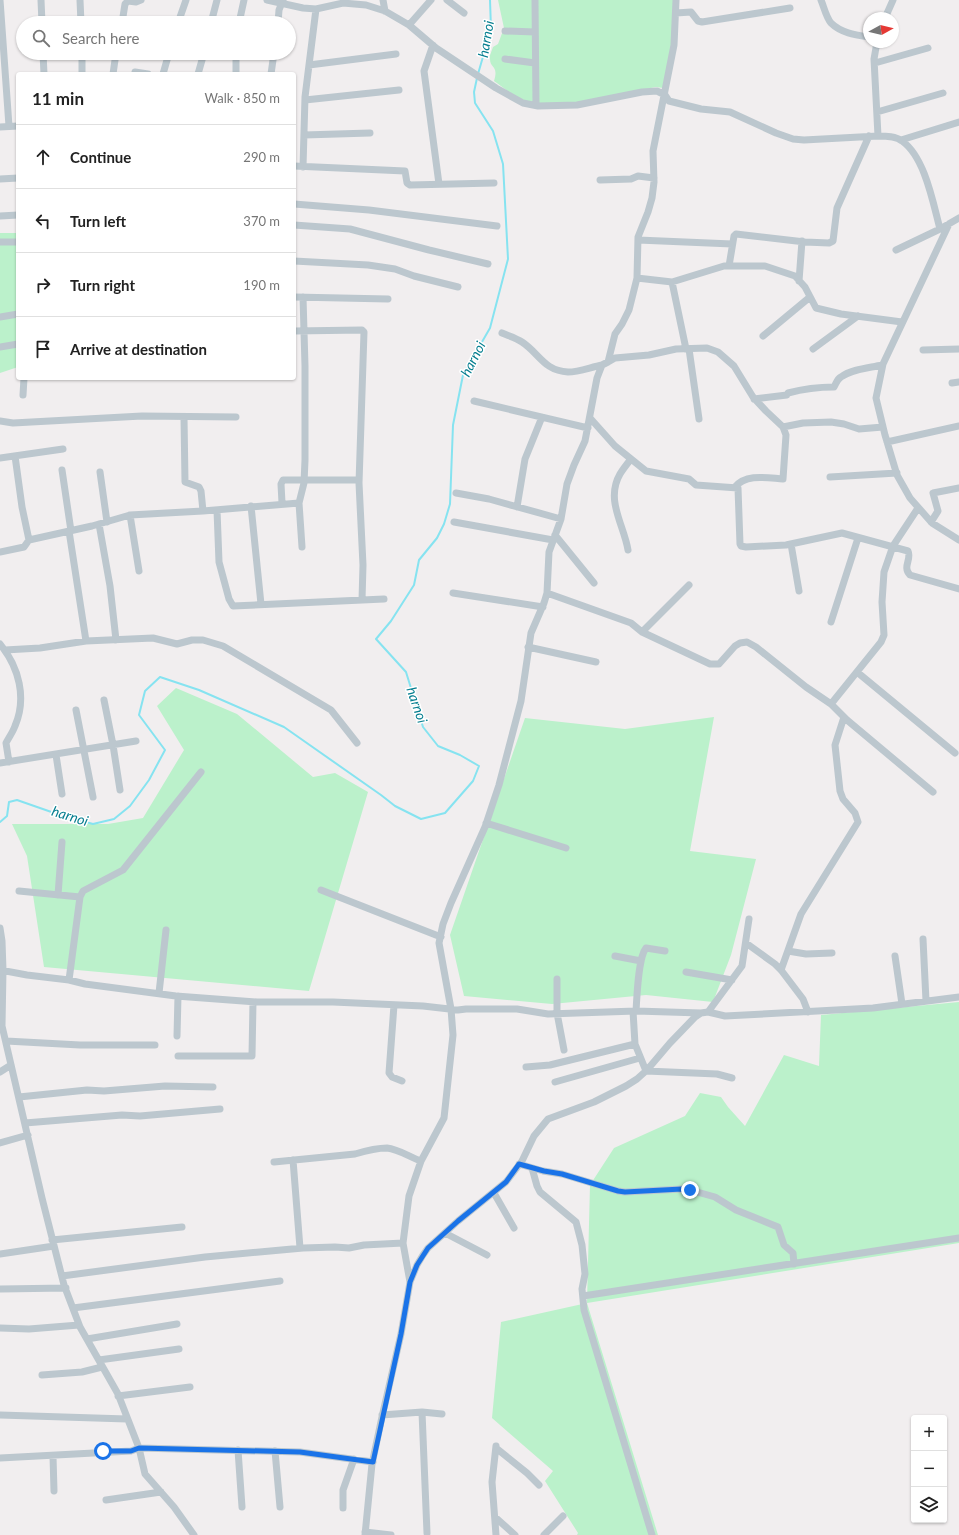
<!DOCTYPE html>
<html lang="en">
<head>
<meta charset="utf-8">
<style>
	body { margin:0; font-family:Lato,sans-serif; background:#f2f2f2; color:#222 }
	.controls { position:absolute; right:12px; bottom:12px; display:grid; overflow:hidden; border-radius:4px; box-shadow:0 1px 3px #0004 }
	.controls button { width:36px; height:36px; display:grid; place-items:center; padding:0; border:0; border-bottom:1px solid #e0e0e0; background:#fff; color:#222; font:20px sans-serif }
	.compass { position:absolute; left:863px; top:12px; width:36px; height:36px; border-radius:50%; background:#fff; box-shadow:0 1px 3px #0004; rotate:82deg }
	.stop { position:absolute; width:12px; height:12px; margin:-9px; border:3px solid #1a73e8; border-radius:50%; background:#fff }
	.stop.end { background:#1a73e8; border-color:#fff; box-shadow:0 1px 4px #0008 }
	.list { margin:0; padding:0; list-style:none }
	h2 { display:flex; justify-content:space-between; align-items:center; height:52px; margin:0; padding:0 16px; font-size:17px }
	h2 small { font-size:13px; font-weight:400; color:#767676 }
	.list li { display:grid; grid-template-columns:26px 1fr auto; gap:12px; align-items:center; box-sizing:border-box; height:64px; padding:0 16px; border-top:1px solid #e0e0e0 }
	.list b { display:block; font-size:15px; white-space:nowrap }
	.list em { font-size:13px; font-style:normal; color:#767676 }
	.icon { flex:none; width:22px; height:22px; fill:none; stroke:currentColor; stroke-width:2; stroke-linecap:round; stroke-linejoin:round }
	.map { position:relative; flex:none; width:959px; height:1535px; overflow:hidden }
	.search { position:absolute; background:#fff; box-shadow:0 1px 3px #0004; left:16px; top:16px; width:280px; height:44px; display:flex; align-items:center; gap:10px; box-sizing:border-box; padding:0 14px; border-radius:22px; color:#767676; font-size:15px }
	.panel { position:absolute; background:#fff; box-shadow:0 1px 3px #0004; left:16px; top:72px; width:280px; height:308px; border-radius:4px }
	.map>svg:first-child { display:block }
</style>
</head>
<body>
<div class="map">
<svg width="959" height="1535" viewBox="0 0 959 1535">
	<rect width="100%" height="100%" fill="#f1eeef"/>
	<!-- green -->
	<path fill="#bbf1cb" d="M498,0h176l-2,40 -9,48 -7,-1c-36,7 -102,27 -137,11 -9,-4 -17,-12 -25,-17 5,-16 -4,-12 -4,-22 -1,-4 2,-8 3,-12l5,-3 6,-16z
		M0,233h18v134l-18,6z
		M176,688l61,26 76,63 22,-4 33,19 -59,199 -265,-24 -17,-111 -15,-32h96l35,-6 41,-68 -27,-44z
		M714,717l-24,134 66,8 -25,96 -18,47 -67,-7 -94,9 -88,-8 -14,-61 75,-217 100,11z
		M959,1002v241l-372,60 71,232h-81l1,-2 -33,-52 8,-10 -61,-53 9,-96 86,-19 3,-118 24,-37 71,-32 15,-23 21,4 7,10 17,19 39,-71 35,11 2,-51z"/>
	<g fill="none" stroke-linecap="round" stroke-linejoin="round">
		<!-- stream -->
		<path stroke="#86e3f0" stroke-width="2" d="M478,74l13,-45 -1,-29
			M0,822l7,-6 2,-14 8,-2 43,15 33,9 21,-5 16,-13 19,-26 16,-30 -26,-35 6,-24 15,-14 39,13 85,37 97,68 14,11 26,13 24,-6 28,-32 6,-15 -19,-11 -22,-9 -15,-19 -17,-55 -30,-33 15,-18 23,-36 5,-25 18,-22 7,-14 6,-20 3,-79 10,-50 27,-47 18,-69 -5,-95 -10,-33 -18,-28 -1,-11 3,-14"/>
		<!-- minor -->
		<path stroke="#bcc7ce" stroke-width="7" d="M0,0l9,126
			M41,0l1,23
			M80,0l1,23
			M267,0l36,8 13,1 27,-6 23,2 19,6 24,14 27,23 60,40 27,15 15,3 39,-1 65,-13 15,-1 8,4 4,6 32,8 29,3 46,21 17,6 11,1 74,-4c8,0 18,0 24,5 23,16 31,62 38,88l19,-11
			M383,0l2,11
			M447,0l17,13
			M535,0l1,105
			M821,0c3,7 5,17 10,23 10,10 25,12 38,14
			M676,13l15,-1 7,9 4,1 88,-14
			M885,18l8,-18
			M122,23l3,-19 3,-3 8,1 5,-2
			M178,23l8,-23
			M211,23l6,-23
			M239,23l5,-23
			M278,23l1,-13 4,-10
			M409,25l22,-25
			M505,31l30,1
			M877,42l-3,17 4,77
			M433,45l-9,26 15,113
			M43,53l1,21
			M505,59l30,4
			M875,63l53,-15
			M309,65l87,-11
			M135,72l13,2
			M82,74v-21
			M113,74l3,-21
			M163,74l6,-21
			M198,74l6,-21
			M236,74v-21
			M271,74l3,-21
			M305,100l94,-10
			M877,112l66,-19
			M0,127l18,-1
			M304,135l66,-2
			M901,140l58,-18
			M294,166l111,5 2,12 3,2 84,-2
			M303,167l2,-70 11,-88
			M0,179l18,-1
			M600,180l31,-1 7,-3 16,2
			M294,204l75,6 128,16
			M0,216l18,-1
			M949,224l-66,140 -7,34 9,37 12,40 13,23 22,25 27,17
			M294,225l56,4 79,21 59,14
			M638,240l94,4
			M0,242h18
			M896,250l44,-21
			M294,261l74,4 27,4 19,7 44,11
			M729,266l5,-30 2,-2 69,8 24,1 4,-2 4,-33 32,-72
			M637,278l35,4 52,-16h41l30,10 10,11 11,21 25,6 61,8
			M799,281l3,-40
			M672,282l14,67
			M294,297l94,2
			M0,317l18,-3
			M294,331l68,-1 2,2 -5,151 4,82 -1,35
			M502,333c7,3 14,5 20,9 17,11 22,29 46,30 11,0 23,-5 34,-7
			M763,336l47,-39
			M0,347l18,-3
			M689,349l10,70
			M813,349l45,-33
			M923,350l36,-1
			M608,362l7,-4 34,-3 27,-6 31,-1 11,4 16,14 19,31 13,14 17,16 3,8 -3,44c-15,-1 -37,-6 -48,8
			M952,383l7,-1
			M23,395l1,-17
			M754,399l33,-4 1,-2c15,-4 30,-6 46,-6 2,-3 3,-8 7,-10 11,-8 28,-9 41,-12
			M474,401l114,27
			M184,417l1,65 14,5 2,4 2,20
			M590,418l25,28 31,25 43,8 7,6 42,3 2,56 1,2 5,1 40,-2 56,-12 66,18c4,8 -6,16 2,24l49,14
			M0,421l13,2 129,-7 94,1
			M783,427l20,-4 28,-1 13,2 15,5 24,-2
			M887,442l72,-16
			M15,456l7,51 7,33
			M0,458l63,-9
			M62,470l9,61
			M100,472l7,50
			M830,477l67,-4
			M456,493l33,6 72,20
			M282,503l-1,-19 2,-4h76
			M251,506l10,98
			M517,507l8,-48 17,-42
			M217,510l2,52 10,37 4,7 151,-7
			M130,515l9,56
			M454,522l99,18
			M931,522l7,-11 -5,-18 26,-5
			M99,524l11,62 6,54
			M69,531l17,110
			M555,535l39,48
			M791,544l8,47
			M302,547l-3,-44 5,-20 1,-23v-94l-2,-69
			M628,550c-4,-25 -23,-50 -8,-76 3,-5 7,-10 11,-15
			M0,552l24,-5 5,-7 63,-14 38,-11 73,-4 96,-8
			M453,593l90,14
			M547,593l84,30 11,9 68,32h9l16,-18 5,-3 7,-1 9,5 50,40 25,17 16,16 86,72
			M831,622l27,-84
			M642,632l47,-47
			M0,644c19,23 27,54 15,82 -2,6 -6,11 -9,17l3,19
			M528,647l68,15
			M5,650l35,-2 46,-7 67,-3 24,6 15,-4h11l20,6 108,64 26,33
			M857,672l98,81
			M104,700l9,45 7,45
			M831,704l50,-62 3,-7 -2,-33 2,-30 9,-26 25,-38
			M76,710l17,87
			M56,755l6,39
			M0,763l136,-22
			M486,823l80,25
			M321,890l120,47
			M19,891l61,6
			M58,895l4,-53
			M0,928l2,13 1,29 -1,56 40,172 22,87 16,42 38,67 21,54 6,26 29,33 20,28
			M923,939l3,62
			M746,943l29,21 6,6 22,29 5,13
			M788,951l18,3 26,-1
			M615,956l26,5
			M895,956l7,48
			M0,970l27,5 42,5 16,4 91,12 81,6h76l90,4 35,4 8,-1h51l31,5 88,-3 65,2
			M781,970l20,-56 57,-92 -3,-9 -12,-14 -3,-8 -5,-46 9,-28
			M686,972l46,8
			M557,979v34l7,37
			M69,980l11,-83 3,-6 40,-21 78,-98
			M159,993l7,-63
			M394,1005l-5,68 3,4 10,4
			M633,1011l2,33 11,27 71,3 15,4
			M636,1011c1,-14 2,-53 10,-63l19,3
			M708,1012l34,-46 7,-47
			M177,1036l1,-40
			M6,1041l74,4h75
			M178,1056h74l1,-54
			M526,1067l24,-2 85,-21
			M0,1072l11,-7
			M555,1082l85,-24
			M19,1097l68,-7 17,1 61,-5 48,1
			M25,1123l97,-8 18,1 80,-7
			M0,1143l28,-8
			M293,1160l7,88
			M274,1162l81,-8c10,-3 22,-6 32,-6 11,1 23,9 34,13
			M519,1164l24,7 19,3 56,17 7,1 57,-3 8,1 25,7 21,13 42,17 6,18 9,8 1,11
			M532,1168l5,18 3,6 36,30 6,23 3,29 -3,15 2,21 68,225
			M494,1193l20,35
			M445,1233l42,22
			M52,1240l130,-13
			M0,1254l54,-8
			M62,1276l143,-19 98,-9 32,-1 14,1 15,-3 39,-2
			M410,1282l-7,-39 6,-47 12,-35 23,-43 9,-83 -2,-26 -12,-66 4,-19 8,-21 34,-76 14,-42 22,-84 10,-68 13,-30 3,-10 2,-41 12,-33 6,-35 7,-19 11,-24 12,-63 5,-13 6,-3 7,-28 7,-10 7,-14 8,-32 1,-41 10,-25 4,-14 2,-16 -1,-31 21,-106 2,-45
			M1,1289l65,-1
			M583,1296l376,-58
			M73,1308l207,-27
			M0,1328l29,1 50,-4
			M87,1339l90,-15
			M99,1360l80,-11
			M42,1375l40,-3 20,-5
			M118,1396l72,-9
			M422,1412l5,121
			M0,1415l127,4
			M382,1415l40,-3 20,2
			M496,1448l31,25 12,12
			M238,1450l4,57
			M275,1451l5,56
			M53,1456l1,35
			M0,1458l131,-7 8,-3 161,4 73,10
			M106,1500l55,-8
			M343,1508v-18l11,-31
			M495,1517l20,18
			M365,1532l26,3
			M365,1535l7,-71 10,-47 19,-83 9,-52 7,-17 6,-10 5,-7 30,-27 48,-39 16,-21 12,-25 14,-17 46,-17 32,-16 11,-7 10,-9 23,-27 25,-26 6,-4 7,-1 17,4 148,-8 86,-11
			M496,1535l-4,-53 4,-36
			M544,1535l19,-19"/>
	</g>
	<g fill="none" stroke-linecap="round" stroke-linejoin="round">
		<!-- route -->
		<path stroke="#1a73e8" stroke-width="5" d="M103,1451h28l8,-3 161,4 73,10 28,-128 9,-52 7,-17 11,-17 30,-27 48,-39 13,-18 25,7 18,3 56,17 7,1 57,-3 8,1"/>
	</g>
	<g text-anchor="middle" stroke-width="3" stroke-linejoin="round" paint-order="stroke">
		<!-- water labels -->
		<g font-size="14" font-style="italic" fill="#077f90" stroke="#fff">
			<text transform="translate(486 39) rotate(-80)" y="5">harnoi</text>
			<text transform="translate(473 359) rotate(-63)" y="5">harnoi</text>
			<text transform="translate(417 705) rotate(71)" y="5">harnoi</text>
			<text transform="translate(70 816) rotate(17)" y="5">harnoi</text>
		</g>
	</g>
</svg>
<div class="controls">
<button>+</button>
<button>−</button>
<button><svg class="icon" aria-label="layers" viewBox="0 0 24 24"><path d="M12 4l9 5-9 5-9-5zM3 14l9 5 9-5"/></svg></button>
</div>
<svg class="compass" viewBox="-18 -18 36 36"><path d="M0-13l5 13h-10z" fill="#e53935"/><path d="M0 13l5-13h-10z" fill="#767676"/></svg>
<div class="stop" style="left:103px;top:1451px"></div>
<div class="stop end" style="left:690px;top:1190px"></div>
<div class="search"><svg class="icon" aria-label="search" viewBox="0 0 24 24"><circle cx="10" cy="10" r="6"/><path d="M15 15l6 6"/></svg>Search here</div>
<section class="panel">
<h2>11 min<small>Walk · 850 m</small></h2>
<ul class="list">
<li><svg class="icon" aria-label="ahead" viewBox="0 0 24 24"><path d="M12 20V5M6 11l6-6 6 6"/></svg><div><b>Continue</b></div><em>290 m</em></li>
<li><svg class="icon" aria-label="left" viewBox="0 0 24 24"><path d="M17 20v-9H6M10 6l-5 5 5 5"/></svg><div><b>Turn left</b></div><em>370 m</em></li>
<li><svg class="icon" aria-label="right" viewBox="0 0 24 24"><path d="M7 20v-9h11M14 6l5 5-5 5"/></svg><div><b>Turn right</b></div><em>190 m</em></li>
<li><svg class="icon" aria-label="arrive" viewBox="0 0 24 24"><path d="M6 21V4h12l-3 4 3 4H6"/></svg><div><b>Arrive at destination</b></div></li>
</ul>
</section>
</div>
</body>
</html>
